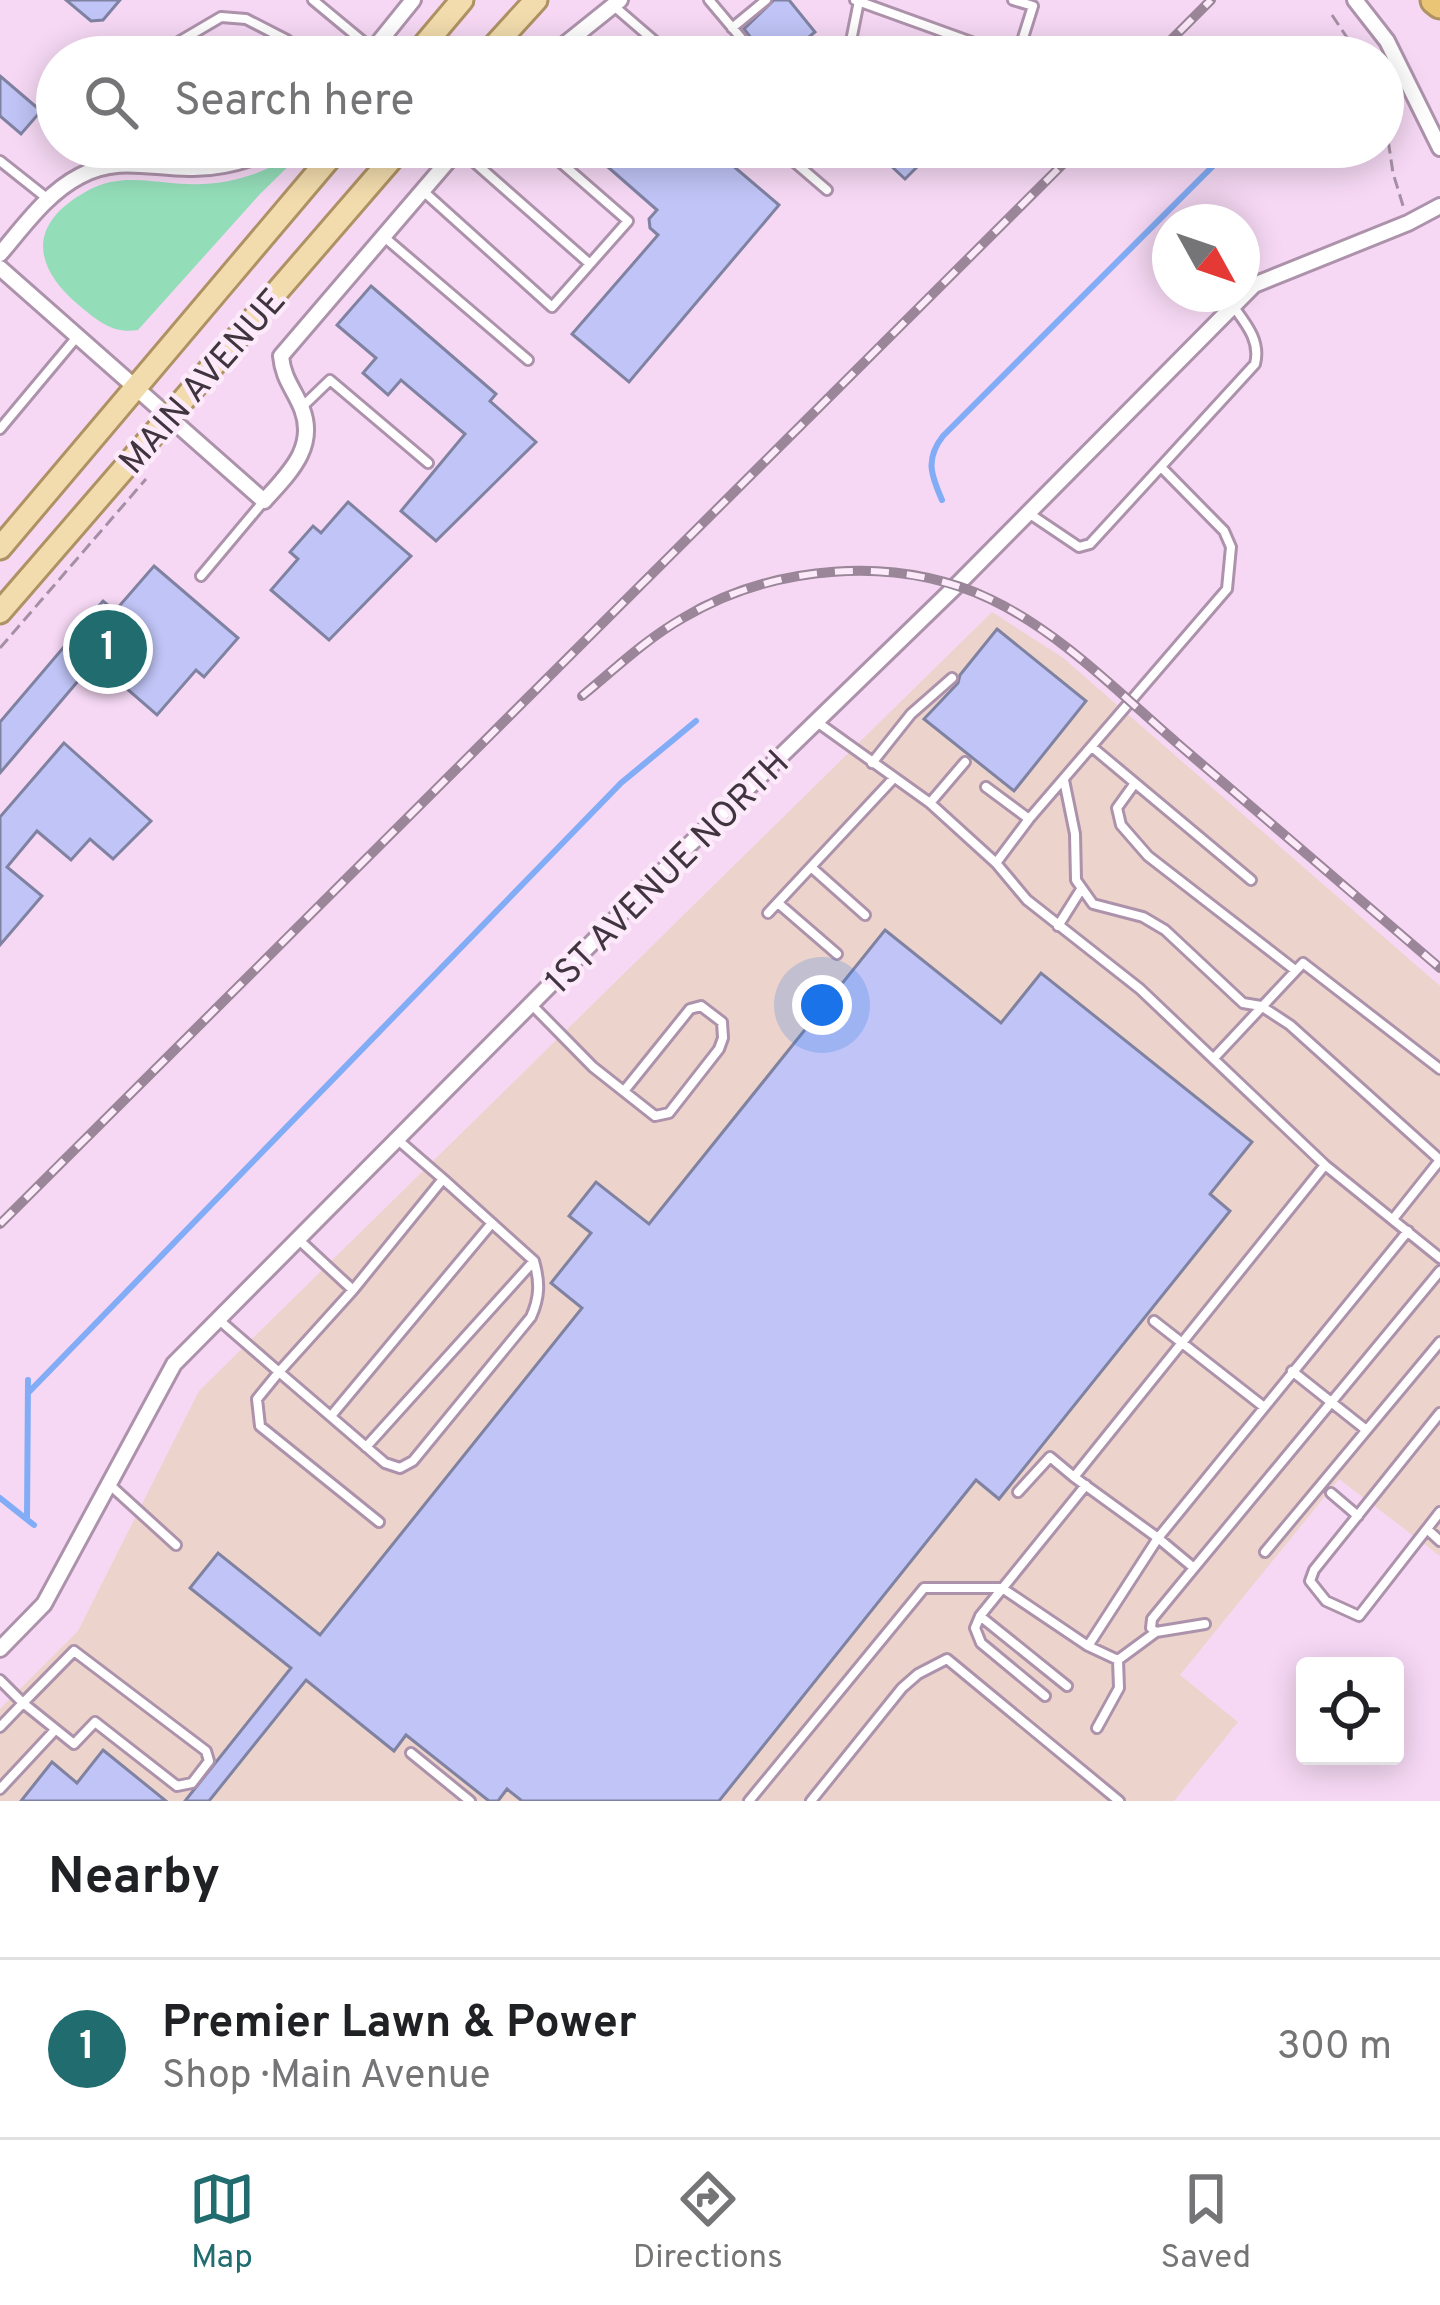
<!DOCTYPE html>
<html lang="en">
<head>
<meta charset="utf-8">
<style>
	body { margin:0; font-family:Overpass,sans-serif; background:#f2f2f2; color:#202124 }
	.controls { position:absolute; right:36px; bottom:36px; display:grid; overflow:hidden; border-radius:12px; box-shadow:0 6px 30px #0003 }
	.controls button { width:108px; height:108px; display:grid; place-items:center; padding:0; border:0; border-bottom:3px solid #e0e0e0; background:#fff; color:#202124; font:60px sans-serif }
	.compass { position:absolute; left:1152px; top:204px; width:108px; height:108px; border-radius:50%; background:#fff; box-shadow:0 6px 30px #0003; rotate:130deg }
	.you { position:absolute; left:822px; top:1005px; width:42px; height:42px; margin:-30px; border:9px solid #fff; border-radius:50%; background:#1a73e8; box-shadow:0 0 0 18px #1a73e833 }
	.badge { display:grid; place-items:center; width:78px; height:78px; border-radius:50%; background:#206c6f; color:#fff; font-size:39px; font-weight:700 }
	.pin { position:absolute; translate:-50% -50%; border:6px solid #fff; box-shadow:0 3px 12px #0006 }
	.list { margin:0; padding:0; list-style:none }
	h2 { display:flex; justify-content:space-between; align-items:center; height:156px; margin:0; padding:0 48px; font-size:51px }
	h2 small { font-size:39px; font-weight:400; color:#757577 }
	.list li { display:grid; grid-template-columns:78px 1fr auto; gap:36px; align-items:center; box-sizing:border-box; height:180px; padding:0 48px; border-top:3px solid #e0e0e0 }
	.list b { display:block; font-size:45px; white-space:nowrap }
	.list p { margin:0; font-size:39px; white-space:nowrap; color:#757577 }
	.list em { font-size:39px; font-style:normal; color:#757577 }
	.icon { flex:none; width:66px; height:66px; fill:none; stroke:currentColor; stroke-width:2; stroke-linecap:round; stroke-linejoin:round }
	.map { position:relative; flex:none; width:1440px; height:1801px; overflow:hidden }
	.search { position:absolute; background:#fff; box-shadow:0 6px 30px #0003; left:36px; right:36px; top:36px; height:132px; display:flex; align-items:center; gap:30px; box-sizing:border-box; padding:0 42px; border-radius:66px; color:#757577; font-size:45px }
	.sheet { height:336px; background:#fff }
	nav { display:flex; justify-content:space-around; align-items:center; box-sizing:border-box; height:168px; border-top:3px solid #e0e0e0; background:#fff; font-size:33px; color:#757577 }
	nav a { display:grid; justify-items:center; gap:6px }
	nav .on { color:#206c6f }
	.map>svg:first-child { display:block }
</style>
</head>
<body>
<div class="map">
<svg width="1440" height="1801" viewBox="0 0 1440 1801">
	<rect width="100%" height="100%" fill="#f6d8f4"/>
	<!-- industrial -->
	<path fill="#ecd3cb" d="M992,612l70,45 378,329v570l-101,-77 -159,196 58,47 -64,79h-1174v-92l78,-78 121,-240z"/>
	<!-- green -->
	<path fill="#94ddb9" d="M301,147h7l-48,47 -122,136c-24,4 -39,-8 -57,-23 -49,-40 -54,-83 6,-116 33,-19 66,-8 101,-7 38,2 84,-11 113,-37z"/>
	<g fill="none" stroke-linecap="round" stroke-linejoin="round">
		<!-- stream -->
		<path stroke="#82acf5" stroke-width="6" d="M942,500c-11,-25 -17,-41 1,-64l289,-289
			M28,1393l593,-610 75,-62
			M0,1498l34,27
			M27,1519l1,-139"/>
	</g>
	<!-- building -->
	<path fill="#c0c4f6" stroke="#8082a2" stroke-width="3" d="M66,0h54l-17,20 -12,1z
		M774,0h15l26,32 -30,25 -11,-9 -9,8 -21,-27z
		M0,76l41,35 -20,23 -21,-18z
		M585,147h126l68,58 -150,177 -57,-48 86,-99 -8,-7 -1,-9 8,-9z
		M871,147h42l12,12 -20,20z
		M371,286l125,108 -6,7 46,41 -100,99 -35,-30 64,-77 -64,-54 -13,15 -25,-22 13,-15 -39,-33z
		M348,502l63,54 -82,84 -58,-50 27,-31 -8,-7 23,-26 8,7z
		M154,566l84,72 -34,39 -8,-7 -39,45 -62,-54 -95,112v-51l103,-121 12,10z
		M997,629l89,72 -72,90 -90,-72 34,-36 2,-8z
		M64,743l87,78 -38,38 -23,-20 -19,21 -34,-29 -30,36 35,29 -42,49v-128z
		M885,930l116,93 40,-50 211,169 -42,52 20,17 -231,288 -23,-19 -257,321h-197l-15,-12 -9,12h-9l-83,-66 -12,16 -88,-71 -97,121h-24l106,-133 -101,-80 28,-35 102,82 262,-327 -31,-25 40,-50 -22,-17 27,-34 53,42z
		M103,1750l63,51h-145l31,-39 25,21z"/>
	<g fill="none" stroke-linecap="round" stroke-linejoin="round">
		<!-- lane casing -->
		<g stroke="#ad92ab" stroke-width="14">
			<path id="lane" d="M313,0l59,49
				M709,0l48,57
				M855,0l158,57
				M1013,0l20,6 -16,51
				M615,7l58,50
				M732,28l34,-28
				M851,41l19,16
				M153,57l68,-40 25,2 41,21 19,17
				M836,57l15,-16 8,-40
				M777,147l50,43
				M0,161l48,38
				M473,161l117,103
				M422,190l130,117 76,-86 -85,-74
				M383,236l145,124
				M302,407l28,-27 98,83
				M0,429l76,-91
				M1161,467l63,64 7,16 -4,42 -198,230 -33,44 31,37 113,89 185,176 115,93
				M1030,514l49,33 11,-3 165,-180c6,-23 -9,-40 -22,-58
				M201,576l62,-74
				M817,722l113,81 66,60
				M1092,747l159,133
				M872,763l39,-49 41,-36
				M1064,780l11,54 1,46 17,24 50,13 22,13 78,73 18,3 29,19 150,135
				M1135,783l-18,25 4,17 27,31 147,114
				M986,787l43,32
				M930,803l35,-41
				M811,867l54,48
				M778,903l59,51
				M768,913l125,-134
				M1058,926l22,-35
				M532,1005l61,62 62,49 14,-3 50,-64 4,-11 -1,-16 -21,-16 -11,3 -66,82
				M1214,1058l89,-95 137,106
				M1325,1165l-251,312 84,61 250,-307
				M1393,1219l47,-59
				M299,1240l54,50
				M218,1319l61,53 74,-82 90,-111 -45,-39
				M1154,1321l110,86
				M1292,1371l73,58
				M1440,1413l-126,157 -4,11 16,20 33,15 81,-104
				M331,1416l161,-193
				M366,1447l167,-185
				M110,1485l66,60
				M1018,1492l32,-35 24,20
				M1331,1493l27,23
				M379,1522l-119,-96 -3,-27 22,-27 106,91 15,5 13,-7 118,-144c9,-20 9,-35 3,-56l-91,-82
				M1427,1529l13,12
				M1265,1552l175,-210
				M980,1616l87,70
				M1156,1632l-5,-4 1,-9 42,-51
				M1088,1646l30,14
				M74,1651l132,100 3,10 -17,22 -15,3 -82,-64 -21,22 -51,-41z
				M0,1680l23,23 -23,24
				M1045,1696l-64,-53 -6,-15 5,-12 106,-131
				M1097,1728l22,-40 -1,-28 38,-28 49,-8
				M411,1753l59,48
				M0,1789l55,-59
				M749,1801l175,-213h78l86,58 70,-108 36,30 246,-297
				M811,1801l91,-113 16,-14 29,-15 172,142"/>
		</g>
		<!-- street casing -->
		<g stroke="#ad92ab" stroke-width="20">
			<path id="street" d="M1355,0l32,41 53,107
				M367,57l46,-57
				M549,57l71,-57
				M0,254c24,-28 47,-61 80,-78 37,-20 70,-8 109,-8 32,1 61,-8 90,-21
				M0,268l264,233c24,-27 53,-53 38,-92 -8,-20 -19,-30 -21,-53l179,-209
				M0,1649l44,-45 130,-240 511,-515 271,-263 298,-301 154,-62 32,-17"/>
		</g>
		<!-- primary casing -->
		<g stroke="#ae9263" stroke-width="27">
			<path id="primary" d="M414,57l48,-57
				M484,57l52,-57
				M0,548l339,-401
				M0,612l402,-465"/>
		</g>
		<!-- highway casing -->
		<g stroke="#ae9263" stroke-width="33">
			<path id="highway" d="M1435,0l5,4"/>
		</g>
		<!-- path -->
		<path stroke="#a58fa4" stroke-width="3" stroke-dasharray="12 6" stroke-linecap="butt" d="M1332,15l28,42
			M1383,106l10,67 11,36
			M0,648l146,-169"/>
		<!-- lane -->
		<use href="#lane" stroke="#fff" stroke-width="8"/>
		<!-- street -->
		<use href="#street" stroke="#fff" stroke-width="14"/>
		<!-- primary -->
		<use href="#primary" stroke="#f2dcad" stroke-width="21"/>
		<!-- highway -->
		<use href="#highway" stroke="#eac576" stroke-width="27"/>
		<!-- rail casing -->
		<g stroke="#9a8599" stroke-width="10">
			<path id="rail" d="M1154,57l57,-57
				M582,696c33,-27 64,-57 101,-78 89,-53 212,-64 307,-19 70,33 129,94 187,144 88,75 175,150 263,225
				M0,1224l1080,-1077"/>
		</g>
		<!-- rail -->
		<use href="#rail" stroke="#fceafa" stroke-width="6" stroke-dasharray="18" stroke-linecap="butt"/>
	</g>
	<g text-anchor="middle" stroke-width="9" stroke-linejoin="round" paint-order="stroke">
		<!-- street labels -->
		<g font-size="36" fill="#40343f" stroke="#fceafa">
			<text transform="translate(201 380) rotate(-49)" y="13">MAIN AVENUE</text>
			<text transform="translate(666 871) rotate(-45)" y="13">1ST AVENUE NORTH</text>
		</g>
	</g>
</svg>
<div class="controls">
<button><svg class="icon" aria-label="locate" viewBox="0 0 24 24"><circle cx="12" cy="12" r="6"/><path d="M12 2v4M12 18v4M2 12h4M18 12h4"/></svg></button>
</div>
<svg class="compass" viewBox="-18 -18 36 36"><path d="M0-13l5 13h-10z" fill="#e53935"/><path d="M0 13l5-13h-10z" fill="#757577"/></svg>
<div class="you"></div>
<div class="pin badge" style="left:108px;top:649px">1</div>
<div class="search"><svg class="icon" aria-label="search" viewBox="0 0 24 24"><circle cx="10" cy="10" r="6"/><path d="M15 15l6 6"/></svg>Search here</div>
</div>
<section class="sheet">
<h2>Nearby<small></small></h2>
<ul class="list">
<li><span class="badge">1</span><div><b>Premier Lawn &amp; Power</b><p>Shop · Main Avenue</p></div><em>300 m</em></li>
</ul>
</section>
<nav>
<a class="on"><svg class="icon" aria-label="map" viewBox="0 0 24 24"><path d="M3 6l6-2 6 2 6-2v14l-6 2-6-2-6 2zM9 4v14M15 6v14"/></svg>Map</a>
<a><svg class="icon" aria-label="directions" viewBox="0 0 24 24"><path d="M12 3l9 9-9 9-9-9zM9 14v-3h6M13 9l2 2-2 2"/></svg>Directions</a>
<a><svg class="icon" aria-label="saved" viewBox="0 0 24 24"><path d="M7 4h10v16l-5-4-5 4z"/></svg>Saved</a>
</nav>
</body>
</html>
